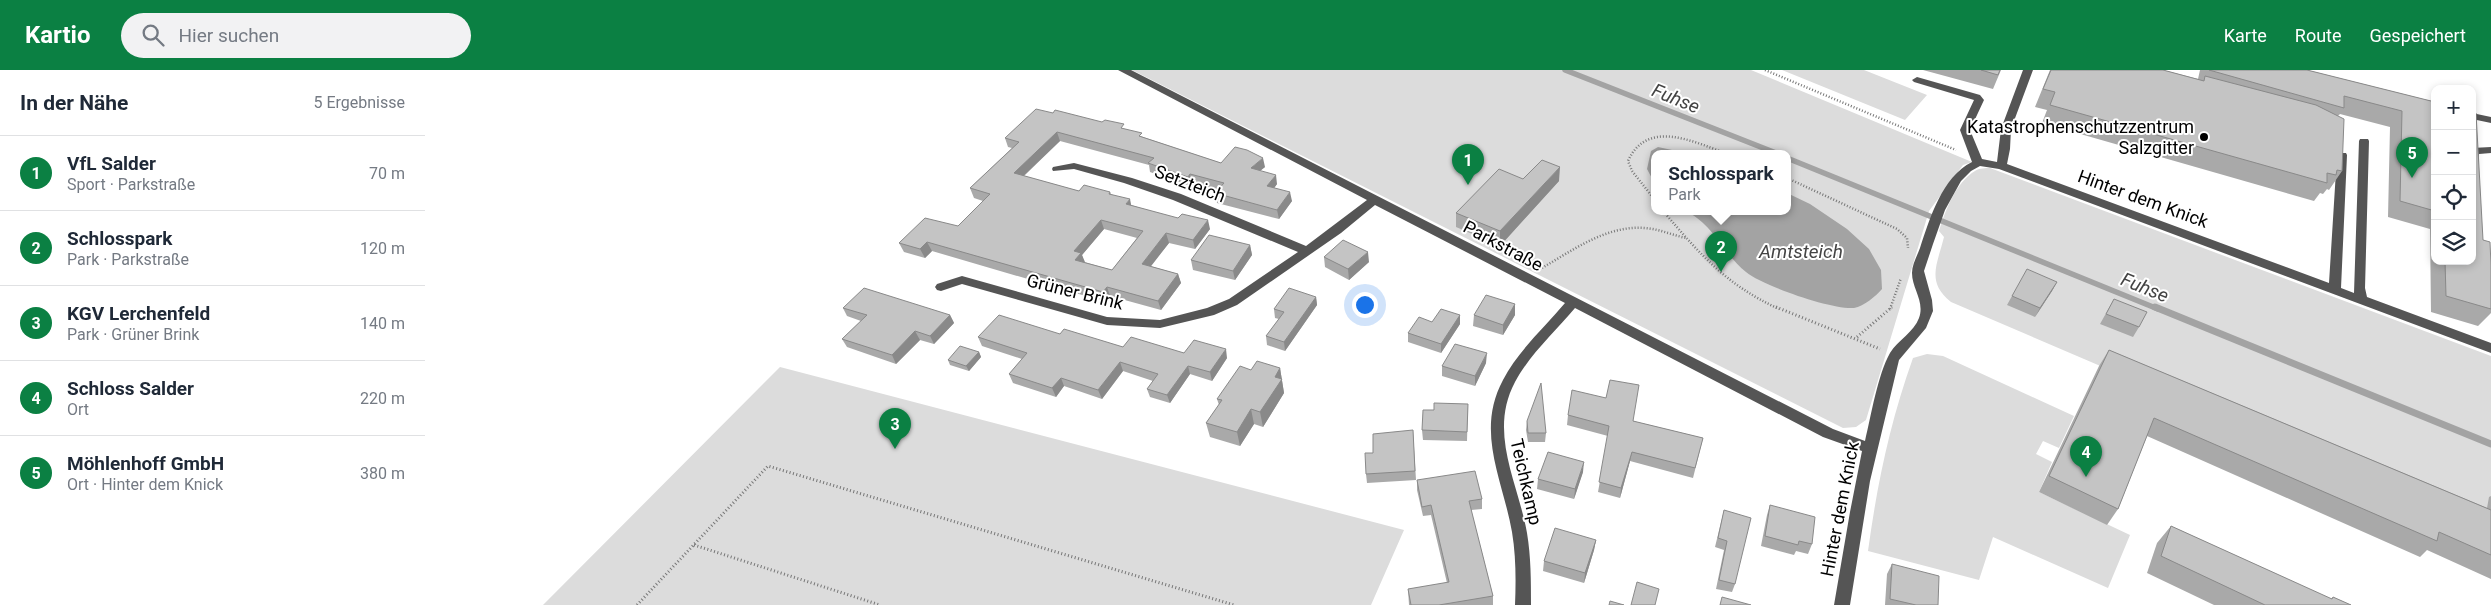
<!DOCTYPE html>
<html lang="de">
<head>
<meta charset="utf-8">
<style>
	body { margin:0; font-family:Roboto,sans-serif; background:#f2f2f3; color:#1f2937 }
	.controls { position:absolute; right:15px; top:15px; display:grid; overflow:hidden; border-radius:10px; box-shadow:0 2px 8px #0003 }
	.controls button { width:45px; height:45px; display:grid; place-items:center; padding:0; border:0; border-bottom:1px solid #e0e1e3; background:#fff; color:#1f2937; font:25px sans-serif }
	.you { position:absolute; left:939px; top:234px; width:18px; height:18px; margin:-12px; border:4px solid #fff; border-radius:50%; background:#1a73e8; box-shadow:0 0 0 8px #1a73e833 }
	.badge { display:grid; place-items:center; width:32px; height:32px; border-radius:50%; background:#0b8043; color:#fff; font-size:16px; font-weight:700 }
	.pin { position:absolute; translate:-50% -41px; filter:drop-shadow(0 1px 2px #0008) }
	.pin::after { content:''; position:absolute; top:26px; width:18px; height:15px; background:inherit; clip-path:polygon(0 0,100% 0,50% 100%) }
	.popup { position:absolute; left:1226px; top:80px; width:140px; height:65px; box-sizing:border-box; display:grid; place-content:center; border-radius:10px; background:#fff; filter:drop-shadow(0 1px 4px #0005); font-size:16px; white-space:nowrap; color:#747a83 }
	.popup b { font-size:19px; color:#1f2937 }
	.popup::after { content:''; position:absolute; left:50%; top:100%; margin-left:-10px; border:10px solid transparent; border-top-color:#fff }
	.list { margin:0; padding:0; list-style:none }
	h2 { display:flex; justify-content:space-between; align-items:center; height:65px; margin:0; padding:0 20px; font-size:21px }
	h2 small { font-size:16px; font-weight:400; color:#747a83 }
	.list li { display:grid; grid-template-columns:32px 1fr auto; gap:15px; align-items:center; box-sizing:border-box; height:75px; padding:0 20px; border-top:1px solid #e0e1e3 }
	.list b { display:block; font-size:19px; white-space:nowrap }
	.list p { margin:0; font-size:16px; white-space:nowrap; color:#747a83 }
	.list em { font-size:16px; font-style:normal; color:#747a83 }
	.icon { flex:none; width:28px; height:28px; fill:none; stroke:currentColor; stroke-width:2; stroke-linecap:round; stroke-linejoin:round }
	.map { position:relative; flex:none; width:2066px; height:535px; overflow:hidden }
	header { display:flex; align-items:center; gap:30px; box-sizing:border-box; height:70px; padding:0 25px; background:#0b8043; color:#fff }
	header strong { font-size:24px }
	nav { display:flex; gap:28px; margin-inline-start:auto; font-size:18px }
	.search { width:350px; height:45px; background:#f2f2f3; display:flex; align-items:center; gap:12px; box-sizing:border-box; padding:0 18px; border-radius:28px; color:#747a83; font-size:19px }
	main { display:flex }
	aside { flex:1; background:#fff }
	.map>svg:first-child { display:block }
</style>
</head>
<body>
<header>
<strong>Kartio</strong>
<div class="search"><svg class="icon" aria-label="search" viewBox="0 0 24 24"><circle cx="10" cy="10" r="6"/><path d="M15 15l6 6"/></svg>Hier suchen</div>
<nav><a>Karte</a><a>Route</a><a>Gespeichert</a></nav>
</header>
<main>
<aside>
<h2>In der Nähe<small>5 Ergebnisse</small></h2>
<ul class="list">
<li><span class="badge">1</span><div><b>VfL Salder</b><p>Sport · Parkstraße</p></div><em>70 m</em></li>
<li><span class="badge">2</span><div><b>Schlosspark</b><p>Park · Parkstraße</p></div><em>120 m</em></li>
<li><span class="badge">3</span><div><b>KGV Lerchenfeld</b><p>Park · Grüner Brink</p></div><em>140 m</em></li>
<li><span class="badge">4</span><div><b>Schloss Salder</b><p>Ort</p></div><em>220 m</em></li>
<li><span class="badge">5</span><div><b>Möhlenhoff GmbH</b><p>Ort · Hinter dem Knick</p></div><em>380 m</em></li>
</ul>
</aside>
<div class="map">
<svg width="2066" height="535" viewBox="0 0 2066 535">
	<rect width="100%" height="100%" fill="#fff"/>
	<!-- green -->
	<path fill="#dcdcdc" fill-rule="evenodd" d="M707,0h619l221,92 -9,3 -34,46 -63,209 -10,7 -13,1zM1230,83h132v58h-132z
		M1357,0h82l63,25 -22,25z
		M1565,98l501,188v142l-7,32 -533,-228c-25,-20 -14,-37 -7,-65l-5,-6c6,-20 17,-49 36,-60 4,-3 11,-3 15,-3z
		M1502,284l16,2 131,60 -15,32 -16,-7 -7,13 16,8 -13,30 91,43 -22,53 -115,-51 -14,43 -111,-29c9,-66 22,-129 45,-193z
		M355,297l624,163 -33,75h-828z"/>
	<!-- water -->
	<path fill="#a3a3a3" d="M1233,77l28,6h-31v31l-8,-15 4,-18z
		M1362,123l23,11 37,25 22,20 12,21 1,19c-6,7 -18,17 -28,19 -22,2 -91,-22 -108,-36 -23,-18 -33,-49 -61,-61h102z"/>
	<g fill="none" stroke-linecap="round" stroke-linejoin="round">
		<!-- stream-far1 -->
		<path stroke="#a3a3a3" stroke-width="5.5" d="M1140,0l211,83
			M1362,88l371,151"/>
		<!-- stream -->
		<path stroke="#a3a3a3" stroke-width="7" d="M1730,237l336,137"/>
		<!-- path-far1 -->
		<path stroke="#777" stroke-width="2.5" stroke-dasharray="1 2" stroke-linecap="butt" d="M1340,0l191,80
			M1362,108l110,51 10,9 1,10
			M1230,130l-23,-29 -4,-10c19,-42 64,-20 97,-8
			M1238,141c38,44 62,73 116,98
			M1117,198c31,-18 65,-43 103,-40 14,1 27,7 41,10
			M1465,239l11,-31"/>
		<!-- path -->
		<path stroke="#777" stroke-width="3" stroke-dasharray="1 2.5" stroke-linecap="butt" d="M1351,237l104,42
			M1432,267l35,-30
			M269,475l186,60
			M212,535l131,-139 466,139"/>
		<!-- minor -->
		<path fill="#555" fill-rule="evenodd" d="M693,0h13l702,359 32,12c6,-25 13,-67 25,-88 8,-13 24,-21 29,-35 6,-17 -7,-29 -7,-45 0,-8 5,-17 8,-25 10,-30 22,-71 52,-86l-12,-32 14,-30 -60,-18 -2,-2 5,-3 63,18 4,5 -14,30 12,29 15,3 4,-33 22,-59h10l-22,59 -1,20 -3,15 322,119 8,-128 1,-2h8l1,2 -6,133 13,5 5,-152 1,-2h8l1,2 -4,147 2,9 124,46v10l-492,-184 -19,-3 -9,5 -10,10 -16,29 -12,34 -9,27 8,29 1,11 -7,17 -27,32 -29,121 -20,124h-16l16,-93 12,-61 -39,-14 -248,-129c-20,24 -45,46 -60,74 -27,51 3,100 12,151 4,24 4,48 4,72h-16c1,-24 1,-49 -3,-73 -9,-52 -37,-100 -9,-152 15,-29 41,-52 62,-77l-190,-98 -34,28 -104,72 -23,10 -54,13 -53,-3 -145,-41 -21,7 -4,-1 -2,-3 2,-3 25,-8 145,41 53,3 47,-12 22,-9 69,-47 -125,-52 -49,-17 -50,-14 -21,2 -1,-2 1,-2 21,-4 58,15 49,16 125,52 61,-46z
			M2047,43l19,4v6l-19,-4z
			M2066,77v6l-12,1 -1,12 -6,1v-19z"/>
	</g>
	<!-- wall -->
	<path fill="#a9a9a9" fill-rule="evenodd" d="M1498,0h78l-8,19z
		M1625,0h113l35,9 2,-9h107l128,32v159h37l11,-21 8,25v48l-13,13 -47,-14 -1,-83 -42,-12 2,-90 -50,-13 -2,2 4,55 -13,19 -2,-1 -4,5 -3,-1 -6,8 -272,-78 5,-13 -12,-3z
		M628,43l72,16 18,8 78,26 44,4 -5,4 17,13 -3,4 18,13 -13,18 -62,-16 -2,-10 3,-3 -26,-6 -2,2 -40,-14 -1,-7 -89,-24 -36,35 55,15 31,1 1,2 20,11 79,24 -15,20 -26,-6 -19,23 28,8 3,9 -20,27 -51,-14 -4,6 -174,-51 -7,7 -21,-6 -5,-9 59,-17 25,-25 -9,-3 -4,-10 42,-40 -4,-1 -3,-9zM679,159l33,9 -25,32 -28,-8 -2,-7z
		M1098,109l36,2 -59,65 -44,-19v-14z
		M825,175l2,10 -17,25 -42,-10 -2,-10z
		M899,187l45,5 -20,18 -24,-13z
		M1632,212l-5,9 -17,26 -28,-12 5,-9z
		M891,227l1,8 -32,46 -18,-6 -1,-9 13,-17 -4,-1 -1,-9z
		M1689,229l25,28 -6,10 -33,-13z
		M1090,234v11l-12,20 -30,-9 1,-11z
		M418,238l107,7 4,8 -20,21 -14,-4 -24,24 -49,-17 -5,-8 19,-18 -14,-5z
		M1035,245v9l-19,29 -33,-11v-9l24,-11z
		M635,264l63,13 61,6 43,5 -15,23 -22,-7 -20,29 -20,-6 -3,-8 6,-8 -30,-10 -21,28 -38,-13 -8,11 -43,-14 -4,-9 13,-15 -40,-13 -4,-9z
		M1684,280l378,158 2,-11 2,-1v83l-64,-29 -7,7 -273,-121 -29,73 -11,16 -68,-33 60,-126z
		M554,282l2,5 -12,14 -19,-6 -2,-5z
		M1061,293l-11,23 -33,-10v-10z
		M855,298l4,25 -21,34 -9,-3 -14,22 -30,-9 -4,-14 13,-18 -2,-6 34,-29z
		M1043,334l-1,37 -44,-1 -1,-10 12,-20z
		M1143,345l65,6 70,17 -10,40 -63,-17 -10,37 -22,-6 10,-56 -41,-11z
		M1102,351l19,12 -1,9h-17l-2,-12z
		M988,360l3,50 -49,3 -1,-9 7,-21z
		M1158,402l-9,27 -37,-10 1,-10z
		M992,410l65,19v10l-11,1 22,86v9h-84l-1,-16 39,-6 -16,-68 -8,1 -6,-26z
		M1345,435l42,39 -4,10 -12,-3 -2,4 -33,-9 6,-31z
		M1299,440l11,74 -3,8 -16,-3 8,-39 -9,-3z
		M1746,456l160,73 2,-2 18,8h-137l-67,-32 10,-30z
		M1171,470l-2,10 -10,33 -41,-12 1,-10z
		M1467,494l46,41h-53l2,-31z"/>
	<!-- shaded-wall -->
	<path fill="#898989" d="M632,62l3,9 -43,41 -3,-9z
		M838,88l2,9 -13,10 -1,-9z
		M1135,97l-1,14 -59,65v-15z
		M765,104l2,10 -2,2 -2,-9z
		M851,105l1,9 -8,11 -2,-9z
		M865,122l2,9 -13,18 -2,-9z
		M705,129l2,10 -6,-5z
		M676,150l3,9 -22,26 3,7 -7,7 -3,-9 -1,-9z
		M783,150l2,9 -15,20 -2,-9z
		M741,163l3,10 -24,31 -3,-10z
		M502,172l5,9 -7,7 -5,-9z
		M825,175l2,10 -17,25 -2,-9z
		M943,182l1,10 -20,18 -1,-11z
		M753,204l3,9 -20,27 -3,-9z
		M1632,212l-5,9 -17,26 5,-9z
		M682,217l3,9 -4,6 -3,-10z
		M891,227l1,8 -32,46 -1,-9z
		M1090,234v11l-12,20v-10z
		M525,245l4,8 -20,21 -4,-8z
		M1035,245v9l-19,29v-9z
		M490,261l5,9 -24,24 -4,-9z
		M801,279l1,9 -15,23 -2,-9z
		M554,282l2,5 -12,14 -3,-5z
		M1062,283l-1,10 -11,23v-10z
		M695,292l3,9 -21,28 -4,-9z
		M763,296l2,8 -20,29 -3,-8z
		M855,298l4,25 -21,34 -3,-15 15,-35z
		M636,308l3,8 -8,11 -4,-9z
		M826,339l3,15 -14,22 -3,-14z
		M1207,382l-2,9 -10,37 1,-10z
		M1159,392l-1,10 -9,27 1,-10z
		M1171,470l-2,10 -10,33 1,-10z"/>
	<!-- building -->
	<path fill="#c4c4c4" stroke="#898989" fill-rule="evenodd" d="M1556,0h19l-2,5z
		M1626,0h112l41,11 1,-5 111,29 28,14 -2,52 -5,-1 -1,5 -9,-2v10l-277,-78 5,-13 -12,-3z
		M1784,0h98l128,32v109l-35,-10 2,-90 -58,-15v12z
		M611,39l17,4 2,-3 47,12 3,-2 19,4 -3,4 21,5 -3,3 82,27 14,-16 12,3 16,8 -12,10 25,7 -9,11 23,6 -13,18 -62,-17 9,-10 -34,-9 -2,3 -40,-14 6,-5 -97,-26 -43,41 65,18 5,-6 26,7 -1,2 21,5 -4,5 52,14 4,-4 26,6 -15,20 -27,-7 -24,31 36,10 -20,27 -51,-14 -4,5 -176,-50 -7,7 -21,-6 26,-25 33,8 32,-32 -20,-6 49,-46 -14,-4zM676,150l42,11 -31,39 -37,-10 6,-7 -7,-2z
		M2047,42l4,1 7,127 7,2 1,23v44l-45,-13 -1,-35h27z
		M1117,90l18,7 -60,64 -44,-18 43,-44 24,10z
		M784,165l41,10 -17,26 -42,-11z
		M918,170l25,12 -20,17 -24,-12z
		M1602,199l30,13 -17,26 -28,-12z
		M439,218l86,27 -20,21 -15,-5 -23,24 -50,-16 25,-24 -24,-7z
		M864,218l27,9 -32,45 -18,-6 18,-24 -10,-3z
		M1061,225l29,9 -12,21 -29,-10z
		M1689,229l33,13 -8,15 -33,-13z
		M1016,239l19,6 -19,29 -33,-11 11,-16 13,5z
		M574,245l61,19 4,-5 59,18 8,-10 53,16 10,-13 32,9 -16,23 -22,-6 -21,29 -20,-6 11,-15 -38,-12 -22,28 -37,-12 -9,10 -43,-14 18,-21 -49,-16z
		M1030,274l32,9 -12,23 -33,-10z
		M535,276l19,6 -13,14 -18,-6z
		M1684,280l382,160v45l-52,-23 -2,9 -283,-123 -36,91 -69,-33z
		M832,291l23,7 -5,9 7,2 -22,33 -9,-3 -14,23 -31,-9 16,-23 -5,-1 23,-33 11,4z
		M1185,310l29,5 -6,36 70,17 -8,30 -63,-16 -11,36 -22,-6 10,-56 -41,-11 4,-25 34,8z
		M1116,313l5,50h-18l-1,-12z
		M1009,333l34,1 -1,28 -45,-2 1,-20h11z
		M988,360l2,41 -49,3 -1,-21h8v-19z
		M1123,382l36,10 -9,27 -37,-10z
		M1050,401l7,28 -13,2 24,95 -54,9h-28l-3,-16 41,-7 -18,-77 -9,2 -5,-27z
		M1345,435l45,12 -3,27 -13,-3 -1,4 -33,-9z
		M1299,440l27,8 -16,66 -16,-4 8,-39 -9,-3z
		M1746,456l161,73 1,-2 18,8h-86l-104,-49z
		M1130,458l41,12 -11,33 -41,-12z
		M1467,494l47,12 -1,29h-22l-26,-6z
		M1212,512l22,7 -4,16h-24z
		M1297,527l29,8h-31z
		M1185,531l14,4h-15z"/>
	<!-- markers -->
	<circle fill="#000" stroke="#fff" stroke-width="2" cx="1779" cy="67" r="5"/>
	<g text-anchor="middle" stroke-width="4" stroke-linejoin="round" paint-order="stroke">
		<!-- poi labels -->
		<g font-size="18" fill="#000" stroke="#fff" text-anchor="end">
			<text x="1769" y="63">Katastrophenschutzzentrum<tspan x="1769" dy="21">Salzgitter</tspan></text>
		</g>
		<!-- street labels -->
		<g font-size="18" fill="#000" stroke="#fff">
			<text transform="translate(765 114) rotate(21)" y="6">Setzteich</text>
			<text transform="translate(1718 129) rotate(20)" y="6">Hinter dem Knick</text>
			<text transform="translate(1078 176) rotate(28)" y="6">Parkstraße</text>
			<text transform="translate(650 222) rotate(14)" y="6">Grüner Brink</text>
			<text transform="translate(1101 412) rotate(77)" y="6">Teichkamp</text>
			<text transform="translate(1415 439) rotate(-79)" y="6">Hinter dem Knick</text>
		</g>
		<!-- water labels -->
		<g font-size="19" font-style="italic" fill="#444" stroke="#fff">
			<text transform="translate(1251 28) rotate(22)" y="7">Fuhse</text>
			<text x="1376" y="188">Amtsteich</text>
			<text transform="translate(1720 217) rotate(22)" y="7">Fuhse</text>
		</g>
	</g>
</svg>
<div class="controls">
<button>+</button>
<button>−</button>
<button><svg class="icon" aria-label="locate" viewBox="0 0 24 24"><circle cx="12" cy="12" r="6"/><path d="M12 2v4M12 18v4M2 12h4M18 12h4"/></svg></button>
<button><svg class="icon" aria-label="layers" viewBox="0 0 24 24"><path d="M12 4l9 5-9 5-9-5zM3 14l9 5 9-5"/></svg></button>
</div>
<div class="you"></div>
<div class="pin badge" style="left:1043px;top:115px">1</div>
<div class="pin badge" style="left:1296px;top:202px">2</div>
<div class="popup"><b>Schlosspark</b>Park</div>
<div class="pin badge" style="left:470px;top:379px">3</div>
<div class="pin badge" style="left:1661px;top:407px">4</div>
<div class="pin badge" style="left:1987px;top:108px">5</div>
</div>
</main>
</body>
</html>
